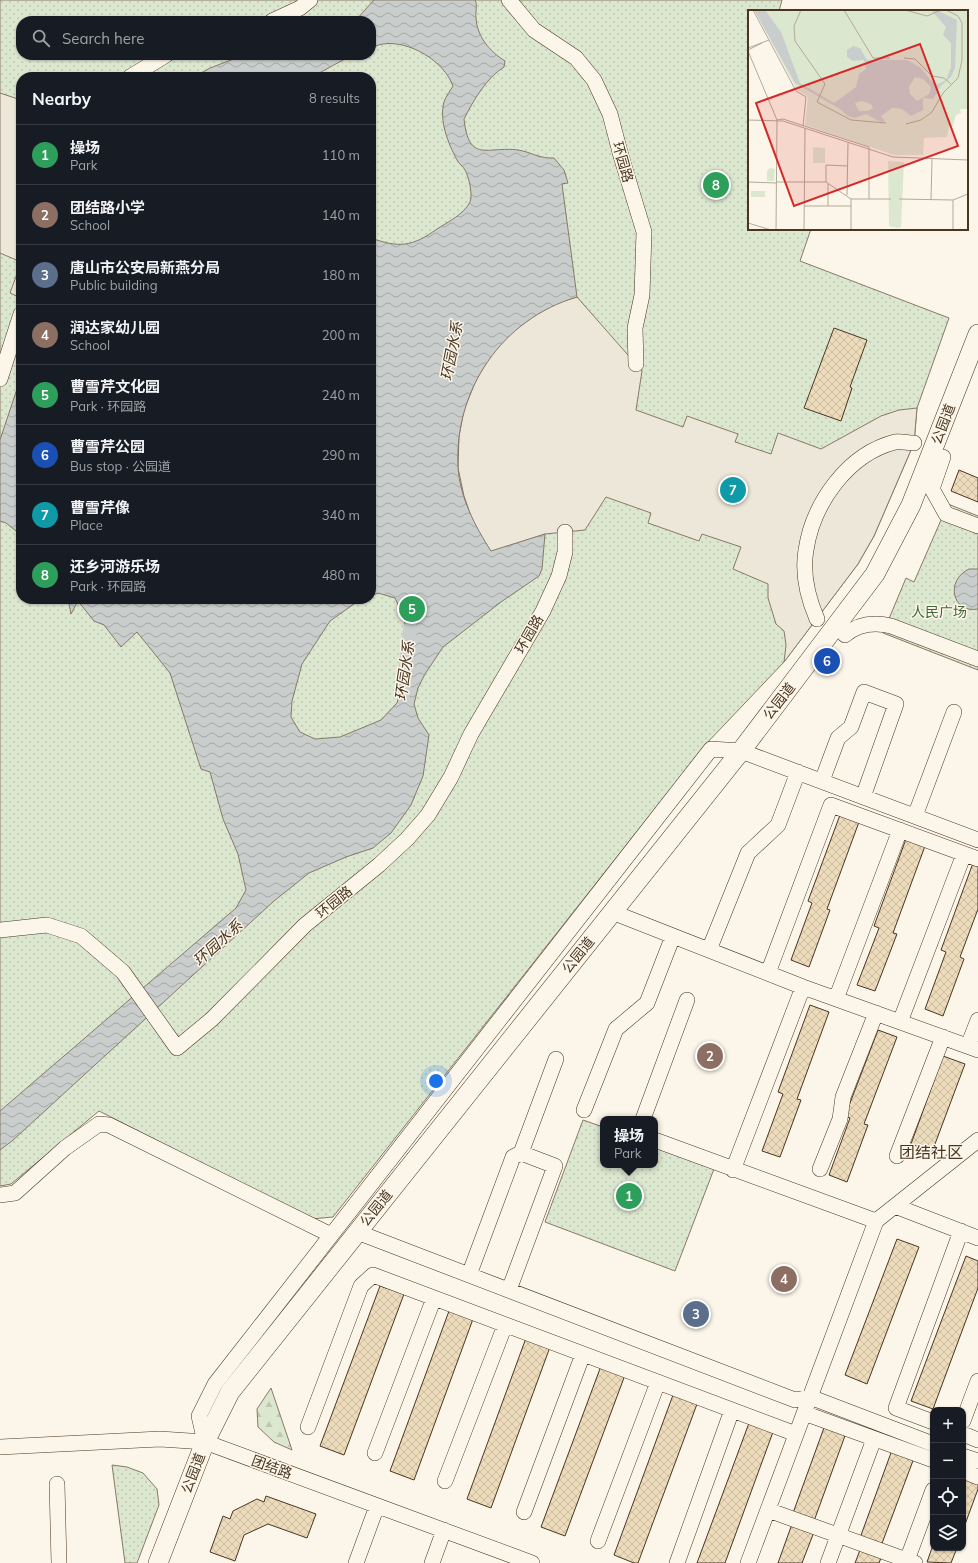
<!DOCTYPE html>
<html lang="en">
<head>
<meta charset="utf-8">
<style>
	body { margin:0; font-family:Mulish,"Noto Sans SC",sans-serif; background:#20242c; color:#f1f3f6 }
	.controls { position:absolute; right:12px; bottom:12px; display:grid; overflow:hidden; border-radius:8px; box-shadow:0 1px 3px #0004 }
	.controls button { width:36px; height:36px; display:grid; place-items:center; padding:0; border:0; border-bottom:1px solid #363941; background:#171b24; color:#f1f3f6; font:20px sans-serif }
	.you { position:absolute; left:436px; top:1081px; width:14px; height:14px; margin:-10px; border:3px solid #fff; border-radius:50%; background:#1a73e8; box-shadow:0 0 0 6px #1a73e833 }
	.badge { display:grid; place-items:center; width:26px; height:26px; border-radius:50%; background:#c62828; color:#fff; font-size:13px; font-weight:700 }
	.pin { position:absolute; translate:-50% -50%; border:2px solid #fff; box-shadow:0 1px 4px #0006 }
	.popup { position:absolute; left:600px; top:1116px; width:58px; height:52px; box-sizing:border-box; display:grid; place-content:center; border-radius:8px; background:#171b24; filter:drop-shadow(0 1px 3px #0005); font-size:13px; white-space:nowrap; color:#9ea1a6 }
	.popup b { font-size:15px; color:#f1f3f6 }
	.popup::after { content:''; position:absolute; left:50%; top:100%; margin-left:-8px; border:8px solid transparent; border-top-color:#171b24 }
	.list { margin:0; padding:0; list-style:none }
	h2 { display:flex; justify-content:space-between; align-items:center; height:52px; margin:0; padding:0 16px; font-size:17px }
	h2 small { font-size:13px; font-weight:400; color:#9ea1a6 }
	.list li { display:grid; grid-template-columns:26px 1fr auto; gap:12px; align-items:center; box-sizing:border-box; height:60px; padding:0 16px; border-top:1px solid #363941 }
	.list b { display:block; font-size:15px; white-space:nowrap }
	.list p { margin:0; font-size:13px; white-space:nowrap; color:#9ea1a6 }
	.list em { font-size:13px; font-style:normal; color:#9ea1a6 }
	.icon { flex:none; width:22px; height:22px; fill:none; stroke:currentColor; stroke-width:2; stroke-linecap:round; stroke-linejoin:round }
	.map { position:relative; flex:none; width:978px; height:1563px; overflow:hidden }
	.search { position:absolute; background:#171b24; box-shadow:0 1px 3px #0004; left:16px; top:16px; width:360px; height:44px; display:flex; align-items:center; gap:10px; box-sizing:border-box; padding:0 14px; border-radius:16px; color:#9ea1a6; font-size:15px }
	.panel { position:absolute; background:#171b24; box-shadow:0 1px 3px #0004; left:16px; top:72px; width:360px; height:532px; border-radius:16px }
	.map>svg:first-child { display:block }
</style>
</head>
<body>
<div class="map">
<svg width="978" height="1563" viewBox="0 0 978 1563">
	<defs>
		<pattern id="grass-dots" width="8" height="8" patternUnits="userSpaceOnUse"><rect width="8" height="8" fill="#dce7d0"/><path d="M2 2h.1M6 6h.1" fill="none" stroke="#bec7b2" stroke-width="1.8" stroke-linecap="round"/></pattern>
		<pattern id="forest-firs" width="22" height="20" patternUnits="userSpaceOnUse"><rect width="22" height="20" fill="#dce7d0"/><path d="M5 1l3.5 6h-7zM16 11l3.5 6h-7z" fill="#bec7b2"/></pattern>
		<pattern id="water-waves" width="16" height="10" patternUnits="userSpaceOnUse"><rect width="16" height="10" fill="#c9cecd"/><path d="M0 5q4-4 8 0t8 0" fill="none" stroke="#a5a8a6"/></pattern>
		<pattern id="building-cross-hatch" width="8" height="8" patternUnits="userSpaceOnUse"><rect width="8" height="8" fill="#ecdcbc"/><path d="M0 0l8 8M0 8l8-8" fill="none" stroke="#ccbda1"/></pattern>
	</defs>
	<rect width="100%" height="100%" fill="#fbf6e9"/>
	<!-- grass -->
	<path fill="url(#grass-dots)" stroke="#887966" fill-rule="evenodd" d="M0,0h782l-3,11h-30v218h62l-11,32 149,57 -32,90 -3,35 -40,93 -16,28 -74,98 -79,83 -372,472 -22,2 -212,-108 -88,73 -11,2zM21,21h350v34h-350zM21,77h350v522h-350z
		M948,504l30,12v154l-95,-37 23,-55 8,4z
		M583,1120l20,7v38h52v-18l59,22 -39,102 -130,-49z
		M112,1465l15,2 16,6 14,16 2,16 -22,58h-12z"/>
	<!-- forest -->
	<path fill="url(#forest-firs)" stroke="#887966" d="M271,1388l21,62 -18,-8 -16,-15 -1,-18z"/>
	<!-- parking -->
	<path fill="#ede7d9" stroke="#887966" d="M0,93l21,7v92l-2,7 2,1v62l-21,-9z
		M21,263v35l-11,-5z
		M577,297l65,74 -6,39 47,17 4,-11 51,18 -3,8 36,12 7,-21 43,16 60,-33 18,-6 18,-2 -3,35 -40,93 -16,28 -74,98 2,-17 -2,-14 -8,-7 -8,-26v-14l-35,-15 8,-22 -39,-13 -3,7 -51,-18 3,-10 -45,-16 -21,33 -40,4 -54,18 -17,-27 -10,-29 -6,-28 1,-32 5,-26 12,-30 15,-25 20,-22 23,-17 23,-13z"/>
	<!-- water -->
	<path fill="url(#water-waves)" stroke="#887966" d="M374,0h101c3,6 0,11 1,18 1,18 13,33 29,43l-1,6c-17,10 -31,34 -40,52 5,45 23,27 54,31 13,2 22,9 36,8l10,12 4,13 -6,1 15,113c-75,22 -123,93 -119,170 2,31 17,59 33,84l54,-17 -3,35 -3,7 -38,26 -58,45 -18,27 -7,14 -4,16 4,14 11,17 -6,41 -12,29 -20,28 -18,15 -27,9 -37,16 -35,28 -262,240 -12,9v-39l236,-203 10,-18 -8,-36 -15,-35 -13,-47 -9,-3 -31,-96 -33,-41 -16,15 -17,-22 -10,-4 -16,-20 -7,13 -3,-15h293l-31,22 -28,43 -10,37 -1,16 9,15 15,7 25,-2 41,-17 16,-17 8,-29 4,-25 -5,-31 -9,-20 -17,-5 -7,3v-358c28,10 41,9 66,-9 11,-7 27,-15 33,-27 3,-7 -1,-25 -5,-32 -2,-4 -6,-6 -8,-10 -9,-17 -18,-39 -13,-58 2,-6 6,-11 9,-16 -9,-25 -44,-46 -70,-42 -4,0 -8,3 -12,4v-27h-16z
		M244,55h108l-40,22h-118l16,-9z
		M21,377v158l-15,-12 -6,-2v-81z
		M969,569h9v40c-26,5 -33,-29 -9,-40z"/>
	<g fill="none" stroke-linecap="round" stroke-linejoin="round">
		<!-- canal -->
		<path stroke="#c9cecd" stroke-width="14" d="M403,694l7,-65"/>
	</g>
	<!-- building -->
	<path fill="url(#building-cross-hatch)" stroke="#4a3520" d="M834,328l33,12 -17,47 2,1 -11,33 -37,-13z
		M959,470l19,8v24l-27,-11z
		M733,482l5,2 -5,15 -6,-2z
		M840,815l19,7 -32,87 3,1 -21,57 -18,-7 21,-57 -4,-2z
		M906,839l19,7 -32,87 4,1 -22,57 -18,-6 22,-57 -5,-2z
		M973,863l5,2v44l-18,48 4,2 -21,57 -18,-7 21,-57 -5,-2z
		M810,1005l19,7 -32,87 4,1 -21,57 -18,-6 21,-57 -5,-2z
		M878,1030l19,7 -33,87 4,1 -21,57 -18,-7 21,-57 -5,-2z
		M943,1056l22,8 -33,88 -21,-8z
		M897,1239l22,8 -52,137 -22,-9z
		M966,1256l12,5v27l-45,121 -22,-8z
		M380,1286l24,8 -60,161 -24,-9z
		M449,1311l24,8 -59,161 -24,-9z
		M526,1338l24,9 -59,161 -24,-9z
		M601,1366l24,9 -60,161 -24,-9z
		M673,1395l24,9 -59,159h-4l-20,-8z
		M749,1423l24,9 -48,131h-28z
		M825,1425l21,8 -32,88 -21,-8z
		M892,1450l22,8 -33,88 -21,-8z
		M963,1475l15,6v8l-15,41z
		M266,1496l50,18 -9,24 -39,-14 -24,11 -9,26 -25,-9 13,-36 7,3 3,-8 24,-12 7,3z
		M792,1524l22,8 -12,31h-24z
		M933,1545v3h24l-6,15 -24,-1z
		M860,1550l21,8 -2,5h-24z"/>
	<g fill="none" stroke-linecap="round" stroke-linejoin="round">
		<!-- minor casing -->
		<g stroke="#4a3520" stroke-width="16">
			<path id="minor" d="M509,0l25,30 42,28 18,22 16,34 11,42 23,76 -2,63 -7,33 1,36
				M272,21l28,-13 10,-8
				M130,77l36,-22
				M0,379l21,-65
				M943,457l-11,32 14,25 32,12
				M817,619c-9,-21 -15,-46 -11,-69 7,-47 42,-96 89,-108 6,-1 13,1 19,1
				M845,635c13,-11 29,-13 46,-9l87,33
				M822,781l16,-43 13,-11 13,-35 32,12 -33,93
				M915,816l39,-104
				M612,912l191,75 175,63
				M0,930l47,-5 34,11 42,36 54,76 35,-29 93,-94 74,-60 28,-26 21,-24 23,-38 20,-43 72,-123 16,-35 6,-24v-20
				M709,950l39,-97 30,-28 20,-53
				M768,973l63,-168 147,54
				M836,999l64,-169
				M900,1022l64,-168
				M968,1046l10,-26
				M584,1110l32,-81 31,-26 26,-67
				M643,1119l44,-119
				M655,1140l221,81
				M897,1156l46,-119
				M820,1169l20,-50 3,-22 33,-84
				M733,1170l70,-183
				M0,1195l15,-2 50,-45 34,-24 10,1 222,110
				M895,1206l83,32
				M357,1232l438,168 15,-3 123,47
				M469,1275l44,-118 8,-4 35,-94
				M509,1290l46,-124 -34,-13
				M804,1413l129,47
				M963,1421l15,-40
				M933,1422l-37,-14 65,-177
				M308,1427l53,-141 12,-11 423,159
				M963,1434l15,6
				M205,1442l-6,-26 16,-32 496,-635 30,2 237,89
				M0,1447l160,-8 45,3 327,121
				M375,1453l59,-155
				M963,1456l15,5
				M963,1471l15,6
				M445,1481l60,-156
				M57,1484l2,79
				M768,1510l147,53
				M524,1512l59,-158
				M598,1541l60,-159
				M356,1563l21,-57
				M432,1563l12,-33
				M677,1563l55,-153
				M748,1563l128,-342 102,-81
				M828,1563l46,-124
				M906,1563l27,-73"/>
		</g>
		<!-- major casing -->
		<g stroke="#4a3520" stroke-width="20">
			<path id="major" d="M158,1563l47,-121 25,-50 511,-641 134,-177 36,-69 67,-171"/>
		</g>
		<!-- minor -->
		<use href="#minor" stroke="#fbf6e9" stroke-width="15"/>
		<!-- major -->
		<use href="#major" stroke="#fbf6e9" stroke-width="19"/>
	</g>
	<g text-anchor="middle" stroke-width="3" stroke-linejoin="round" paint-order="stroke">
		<!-- street labels -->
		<g font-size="14" fill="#4a3520" stroke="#fbf6e9">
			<text transform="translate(623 162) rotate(74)" y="5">环园路</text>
			<text transform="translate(943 424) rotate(-69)" y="5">公园道</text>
			<text transform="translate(529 634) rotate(-60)" y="5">环园路</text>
			<text transform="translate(779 701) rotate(-52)" y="5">公园道</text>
			<text transform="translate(334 902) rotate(-39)" y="5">环园路</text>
			<text transform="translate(578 955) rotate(-51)" y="5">公园道</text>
			<text transform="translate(376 1208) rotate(-51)" y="5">公园道</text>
			<text transform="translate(272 1467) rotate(20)" y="5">团结路</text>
			<text transform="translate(193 1473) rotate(-69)" y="5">公园道</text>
		</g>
		<!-- park labels -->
		<g font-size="14" fill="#436837" stroke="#fbf6e9">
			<text x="939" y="617">人民广场</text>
		</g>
		<!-- water labels -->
		<g font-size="15" font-style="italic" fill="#4a3520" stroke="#fbf6e9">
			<text transform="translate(452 351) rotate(-79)" y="5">环园水系</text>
			<text transform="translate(405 671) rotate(-82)" y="5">环园水系</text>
			<text transform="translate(218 943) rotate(-42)" y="5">环园水系</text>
		</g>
		<!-- quarter labels -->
		<g font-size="16" fill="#4a3520" stroke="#fbf6e9">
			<text x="931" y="1158">团结社区</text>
		</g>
	</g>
	<!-- overview -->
	<g transform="translate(748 10)">
		<rect width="220" height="220" fill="#fbf6e9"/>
		<path d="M6,0l214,1v98h-8l1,4 -5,2 -3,11h-4l-2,11 -23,1 -1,17h-29l-89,-30 3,-28 -11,-7zM65,137l12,1v15h-12zM140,151l16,1 -3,65 -4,1 -8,-2z" fill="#dce7d0"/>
		<path d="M22,158l5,1 -1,12h-7v-10zM3,181h14v6h-14z" fill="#dce7d0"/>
		<path d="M6,0h11l16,22 19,51 34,20 22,-16 3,-13 7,-5 -2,-9 -11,1 -6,-4v-7l6,-4 7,2 7,12h40l14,8 10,13 7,3 8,-4 5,-13v-24l-8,-8 3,-8 -15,-17h6l20,10 -2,48 -4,9 -10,9 -8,13 -10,-1v12l-12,6 -9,-7 -10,-1 -11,8 4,5 -4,1 -15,-8 -11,4 -7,-2 -8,-7 -45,-26zM167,67l8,2 8,8 -2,7 -12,7 -7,-7 -1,-7zM114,91l9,3 2,4 -5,3h-9l-4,-8z" fill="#c9cecd" fill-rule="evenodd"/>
		<path fill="none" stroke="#b4a999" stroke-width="1" d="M5,0l43,81 10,6 -3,29M53,0l-7,16 1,15 30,43 -8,18 34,18 35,3M96,0l29,48h17M157,0l22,6 14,-6M0,38l21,-8M0,40l14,-7M0,41l29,69 -1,110M156,48l11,1 17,17 12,2 7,6M0,110l35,1 110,36 75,3M29,110l6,-1 86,28v52M158,114l15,-4 11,-8 11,-19 15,-15 4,-18v-37l-4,-7 -12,-6M0,172l29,1M29,172h49l25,17h40M78,172v-17l21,1M99,185l1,-52M103,189v31M151,189l54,1 15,-6M183,190l1,-41M56,196h47M80,196v-22M0,213l23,7M56,220l1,-102M205,220v-30"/>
		<path fill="#d62828" fill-opacity="0.15" stroke="#d62828" stroke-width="2" d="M172,34l38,102 -164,60 -38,-103z"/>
		<rect width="220" height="220" fill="none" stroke="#4a3520" stroke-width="2"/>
	</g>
</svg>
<div class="controls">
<button>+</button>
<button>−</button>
<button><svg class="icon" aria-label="locate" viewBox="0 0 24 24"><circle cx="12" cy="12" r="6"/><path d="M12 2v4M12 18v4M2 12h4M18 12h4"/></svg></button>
<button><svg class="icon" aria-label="layers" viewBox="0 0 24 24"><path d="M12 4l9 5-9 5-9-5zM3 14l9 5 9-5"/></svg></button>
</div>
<div class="you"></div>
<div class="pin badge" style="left:629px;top:1196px;background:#2e9e5b">1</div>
<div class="popup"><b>操场</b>Park</div>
<div class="pin badge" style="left:710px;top:1056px;background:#8d6e63">2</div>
<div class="pin badge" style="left:696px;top:1314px;background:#5c6f8a">3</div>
<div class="pin badge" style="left:784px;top:1279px;background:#8d6e63">4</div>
<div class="pin badge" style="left:412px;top:609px;background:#2e9e5b">5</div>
<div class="pin badge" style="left:827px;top:661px;background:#1a4fb4">6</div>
<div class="pin badge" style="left:733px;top:490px;background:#0f9aa8">7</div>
<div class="pin badge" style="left:716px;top:185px;background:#2e9e5b">8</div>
<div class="search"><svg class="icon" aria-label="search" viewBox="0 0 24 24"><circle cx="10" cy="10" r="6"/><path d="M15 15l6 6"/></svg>Search here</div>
<section class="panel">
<h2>Nearby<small>8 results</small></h2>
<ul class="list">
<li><span class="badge" style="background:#2e9e5b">1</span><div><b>操场</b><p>Park</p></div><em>110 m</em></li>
<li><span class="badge" style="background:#8d6e63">2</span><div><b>团结路小学</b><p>School</p></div><em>140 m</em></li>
<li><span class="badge" style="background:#5c6f8a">3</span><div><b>唐山市公安局新燕分局</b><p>Public building</p></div><em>180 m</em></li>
<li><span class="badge" style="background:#8d6e63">4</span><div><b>润达家幼儿园</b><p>School</p></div><em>200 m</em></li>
<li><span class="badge" style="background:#2e9e5b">5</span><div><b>曹雪芹文化园</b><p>Park · 环园路</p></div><em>240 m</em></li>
<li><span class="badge" style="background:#1a4fb4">6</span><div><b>曹雪芹公园</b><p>Bus stop · 公园道</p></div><em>290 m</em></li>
<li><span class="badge" style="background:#0f9aa8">7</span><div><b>曹雪芹像</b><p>Place</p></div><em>340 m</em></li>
<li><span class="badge" style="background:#2e9e5b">8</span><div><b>还乡河游乐场</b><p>Park · 环园路</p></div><em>480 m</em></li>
</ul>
</section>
</div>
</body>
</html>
